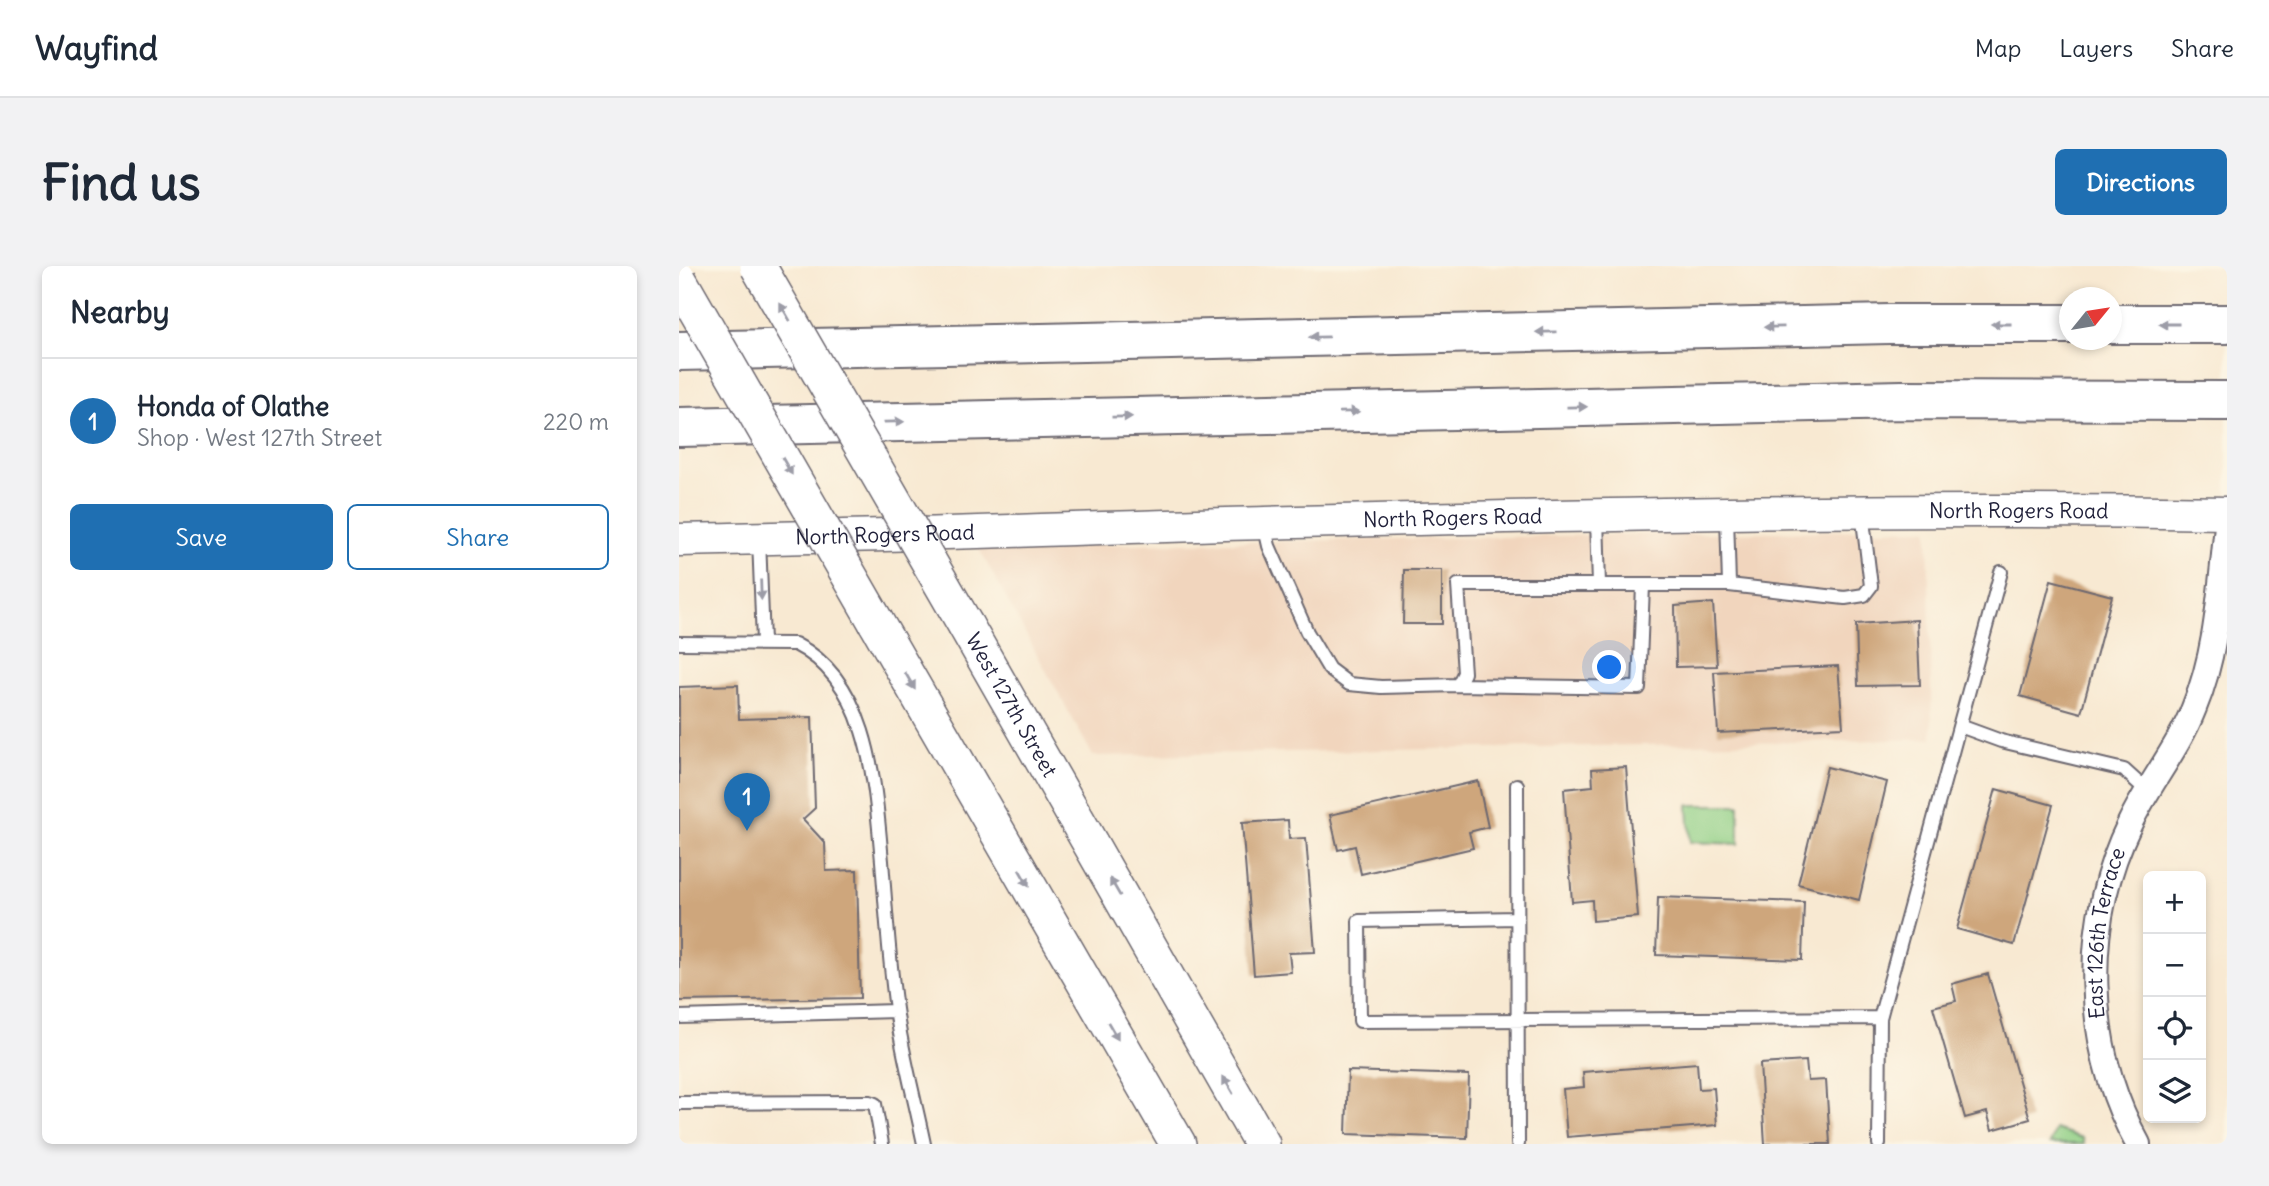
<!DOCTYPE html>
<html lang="en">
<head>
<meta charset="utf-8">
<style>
	body { margin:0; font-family:Delius,sans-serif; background:#f2f2f3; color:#1f2937 }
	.controls { position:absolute; right:21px; bottom:21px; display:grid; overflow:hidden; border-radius:10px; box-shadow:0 4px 10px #0003 }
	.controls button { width:63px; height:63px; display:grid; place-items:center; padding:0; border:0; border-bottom:2px solid #e0e1e3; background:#fff; color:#1f2937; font:35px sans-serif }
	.compass { position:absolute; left:1380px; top:21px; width:63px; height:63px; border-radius:50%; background:#fff; box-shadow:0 4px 10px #0003; rotate:60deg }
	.you { position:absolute; left:931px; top:402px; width:24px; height:24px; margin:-18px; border:5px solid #fff; border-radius:50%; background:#1a73e8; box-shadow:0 0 0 10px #1a73e833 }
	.badge { display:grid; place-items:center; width:46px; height:46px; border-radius:50%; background:#1f6fb2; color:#fff; font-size:23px; font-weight:700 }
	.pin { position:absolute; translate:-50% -58px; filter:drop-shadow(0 2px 4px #0008) }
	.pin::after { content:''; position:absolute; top:37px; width:24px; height:21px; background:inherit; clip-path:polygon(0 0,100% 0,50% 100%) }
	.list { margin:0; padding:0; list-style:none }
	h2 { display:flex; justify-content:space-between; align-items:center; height:91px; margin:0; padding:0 28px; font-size:30px }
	h2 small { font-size:23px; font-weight:400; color:#747a83 }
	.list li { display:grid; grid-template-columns:46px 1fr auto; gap:21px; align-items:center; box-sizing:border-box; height:126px; padding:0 28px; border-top:2px solid #e0e1e3 }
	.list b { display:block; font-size:26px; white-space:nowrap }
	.list p { margin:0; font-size:23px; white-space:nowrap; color:#747a83 }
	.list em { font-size:23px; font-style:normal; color:#747a83 }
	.actions { display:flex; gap:14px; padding:21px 28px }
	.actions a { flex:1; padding:16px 0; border:2px solid #1f6fb2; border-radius:10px; text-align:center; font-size:24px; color:#1f6fb2 }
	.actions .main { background:#1f6fb2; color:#fff }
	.icon { flex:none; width:38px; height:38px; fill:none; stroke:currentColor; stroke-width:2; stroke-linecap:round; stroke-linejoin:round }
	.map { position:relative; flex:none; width:1548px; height:878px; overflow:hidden; border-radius:10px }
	header { display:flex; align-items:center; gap:42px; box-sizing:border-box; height:98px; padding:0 35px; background:#fff; border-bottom:2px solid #e0e1e3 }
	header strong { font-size:33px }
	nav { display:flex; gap:38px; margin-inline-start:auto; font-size:24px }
	.intro { display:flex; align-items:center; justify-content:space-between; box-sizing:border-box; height:168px; padding:0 42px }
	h1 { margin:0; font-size:49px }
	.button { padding:18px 32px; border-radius:10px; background:#1f6fb2; color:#fff; font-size:24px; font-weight:700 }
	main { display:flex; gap:42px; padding:0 42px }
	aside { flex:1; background:#fff; border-radius:10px; box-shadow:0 4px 10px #0003 }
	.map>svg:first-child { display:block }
</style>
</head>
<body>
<header>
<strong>Wayfind</strong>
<nav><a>Map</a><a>Layers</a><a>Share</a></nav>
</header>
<div class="intro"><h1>Find us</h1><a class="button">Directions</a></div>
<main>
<aside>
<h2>Nearby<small></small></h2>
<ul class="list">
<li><span class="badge">1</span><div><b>Honda of Olathe</b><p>Shop · West 127th Street</p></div><em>220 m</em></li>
</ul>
<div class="actions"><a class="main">Save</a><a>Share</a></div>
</aside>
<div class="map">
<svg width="1548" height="878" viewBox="0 0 1548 878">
	<rect width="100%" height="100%" fill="#fcf5e5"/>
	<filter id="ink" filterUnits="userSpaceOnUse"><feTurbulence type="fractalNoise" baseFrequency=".0143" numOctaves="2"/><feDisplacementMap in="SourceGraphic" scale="14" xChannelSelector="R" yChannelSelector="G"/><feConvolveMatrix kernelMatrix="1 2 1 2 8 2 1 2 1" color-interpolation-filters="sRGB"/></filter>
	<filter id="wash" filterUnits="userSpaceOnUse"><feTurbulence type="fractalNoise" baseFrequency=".00686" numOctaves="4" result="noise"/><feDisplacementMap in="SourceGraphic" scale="28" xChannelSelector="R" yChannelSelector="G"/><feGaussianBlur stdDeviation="1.57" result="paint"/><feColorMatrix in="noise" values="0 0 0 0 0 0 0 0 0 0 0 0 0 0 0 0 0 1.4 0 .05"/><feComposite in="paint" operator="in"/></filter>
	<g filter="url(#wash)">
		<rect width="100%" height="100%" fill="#f8e9d2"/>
		<!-- built -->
		<path fill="#f1d5bd" d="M1249,263l4,210 -839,17 -115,-209z"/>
		<!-- green -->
		<path fill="#92d087" stroke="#5a7961" stroke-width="2" d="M1009,539h51v39l-49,-2z
			M1376,863l27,9 2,6h-34z"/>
		<g id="blocks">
			<!-- building -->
			<path fill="#cea67c" d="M725,304h38v54h-39z
				M1372,314l61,16 -31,117 -61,-17z
				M1034,337l4,63 -41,1 -1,-61z
				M1238,354l3,65 -62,1 -2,-62z
				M1159,400l5,61 -125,6 -4,-61z
				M59,419l1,34 73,-2 3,91 -12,11 22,24 1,28 31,-1 3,128 -181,3v-314z
				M947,501l12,150 -45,4 -1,-21 -20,2 -8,-113 29,-3 -1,-17z
				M1148,501l60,15 -28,118 -61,-16z
				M799,515l10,46 -19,5 4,16 -112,26 -6,-28 -17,4 -8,-35z
				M1317,523l57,16 -39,140 -57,-16z
				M609,554l1,19 17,-1 9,114 -26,1 2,19 -37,3 -12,-152z
				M979,631l146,5 -2,58 -146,-5z
				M1309,708l42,145 -38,11 -5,-18 -22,6 -32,-111 23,-6 -4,-17z
				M1127,795l2,20 18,-1 4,64h-65l-5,-80z
				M1018,797l2,26 15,-1 3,37 -150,12 -4,-48 21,-2 -1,-15z
				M669,805l121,4 -2,63 -121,-4z"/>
		</g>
	</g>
	<g filter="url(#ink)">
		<use href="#blocks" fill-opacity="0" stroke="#6d6870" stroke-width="2"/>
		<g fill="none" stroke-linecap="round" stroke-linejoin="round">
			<!-- service casing -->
			<g stroke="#6d6870" stroke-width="16">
				<path id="service" d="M1048,249l2,70
					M918,251l2,68
					M585,258l5,22 38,86 22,37 20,15 32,3 77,-2 6,-12 -6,-88h271l116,13 19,-3 7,-9 -9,-74
					M80,273l4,103
					M0,377l116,1c76,38 80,143 87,217 4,49 7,99 14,148 6,44 19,91 28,135
					M779,419l181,3 4,-103
					M1281,460l41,15 123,29 22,20
					M838,519l1,359
					M838,652l-158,3 1,100 520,-3
					M0,751l217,-6
					M0,837l191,-1 5,2 7,40
					M1200,878l1,-126 121,-446"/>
			</g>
			<!-- minor casing -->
			<g stroke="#6d6870" stroke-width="28">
				<g id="minor">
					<path id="s1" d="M1459,878c-54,-97 -57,-221 -8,-321 19,-40 48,-74 64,-115 24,-58 26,-121 33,-182"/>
				</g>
			</g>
			<!-- tertiary casing -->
			<g stroke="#6d6870" stroke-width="35">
				<g id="tertiary">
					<path id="s2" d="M0,274c246,-4 493,-16 739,-21 269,-6 539,-11 809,-6"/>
				</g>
			</g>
			<!-- secondary casing -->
			<g stroke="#6d6870" stroke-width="38">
				<g id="secondary">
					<path d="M197,356l302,522"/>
					<path id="s3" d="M287,360l296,518"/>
				</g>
			</g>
			<!-- motorway casing -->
			<g stroke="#6d6870" stroke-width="42">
				<path id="motorway" d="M1433,58h115
					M0,85l1210,-27h181
					M0,161l1223,-27 325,1"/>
			</g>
			<!-- service -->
			<use href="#service" stroke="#fff" stroke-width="12"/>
			<!-- minor -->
			<use href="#minor" stroke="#fff" stroke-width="24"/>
			<!-- tertiary -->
			<use href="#tertiary" stroke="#fff" stroke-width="32"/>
			<!-- secondary -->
			<use href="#secondary" stroke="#fff" stroke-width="35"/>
			<!-- motorway -->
			<use href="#motorway" stroke="#fff" stroke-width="38"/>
			<!-- secondary-bridge casing -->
			<g stroke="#6d6870" stroke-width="38" stroke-linecap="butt">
				<path id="secondary-bridge" d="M79,0l208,360
					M0,14l197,342"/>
			</g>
			<!-- secondary-bridge -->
			<use href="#secondary-bridge" stroke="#fff" stroke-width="35"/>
		</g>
		<!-- one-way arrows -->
		<defs><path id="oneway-solid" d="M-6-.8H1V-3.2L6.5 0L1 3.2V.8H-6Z" transform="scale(1.75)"/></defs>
		<g fill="#9c9ca7">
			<use href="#oneway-solid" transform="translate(106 46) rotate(-120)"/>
			<use href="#oneway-solid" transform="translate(1322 58) rotate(180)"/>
			<use href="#oneway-solid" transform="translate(1490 58) rotate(-180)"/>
			<use href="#oneway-solid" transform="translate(1095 61) rotate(179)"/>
			<use href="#oneway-solid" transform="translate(867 66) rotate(179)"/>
			<use href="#oneway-solid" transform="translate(640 71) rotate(179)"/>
			<use href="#oneway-solid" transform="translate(898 141) rotate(-1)"/>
			<use href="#oneway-solid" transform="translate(670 146) rotate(-1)"/>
			<use href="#oneway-solid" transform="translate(443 151) rotate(-1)"/>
			<use href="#oneway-solid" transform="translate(215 156) rotate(-1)"/>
			<use href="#oneway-solid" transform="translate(108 200) rotate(60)"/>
			<use href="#oneway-solid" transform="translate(82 324) rotate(88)"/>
			<use href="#oneway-solid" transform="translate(231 415) rotate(60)"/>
			<use href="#oneway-solid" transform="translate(345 612) rotate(60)"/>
			<use href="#oneway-solid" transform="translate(436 621) rotate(-120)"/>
			<use href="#oneway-solid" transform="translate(434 765) rotate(60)"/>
			<use href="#oneway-solid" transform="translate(549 819) rotate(-120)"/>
		</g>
	</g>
	<g text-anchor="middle" stroke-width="5" stroke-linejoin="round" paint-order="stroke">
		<!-- street labels -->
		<g font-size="21" fill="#22223b" stroke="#fcf5e5">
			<text dy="7" stroke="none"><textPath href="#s2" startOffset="1340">North Rogers Road</textPath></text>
			<text dy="7" stroke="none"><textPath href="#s2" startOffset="774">North Rogers Road</textPath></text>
			<text dy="7" stroke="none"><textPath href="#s2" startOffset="206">North Rogers Road</textPath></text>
			<text dy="7" stroke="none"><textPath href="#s3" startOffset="91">West 127th Street</textPath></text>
			<text dy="7" stroke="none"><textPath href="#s1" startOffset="219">East 126th Terrace</textPath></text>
		</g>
	</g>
</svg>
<div class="controls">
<button>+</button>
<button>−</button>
<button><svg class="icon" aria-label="locate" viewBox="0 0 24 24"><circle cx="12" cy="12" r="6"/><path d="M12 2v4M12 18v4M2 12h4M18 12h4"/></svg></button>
<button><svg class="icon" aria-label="layers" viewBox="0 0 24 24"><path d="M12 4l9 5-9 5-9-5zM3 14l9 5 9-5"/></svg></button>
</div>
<svg class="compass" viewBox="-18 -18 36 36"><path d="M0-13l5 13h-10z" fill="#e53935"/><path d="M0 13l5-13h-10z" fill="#747a83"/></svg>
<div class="you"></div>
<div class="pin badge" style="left:68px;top:565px">1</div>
</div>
</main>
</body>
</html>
